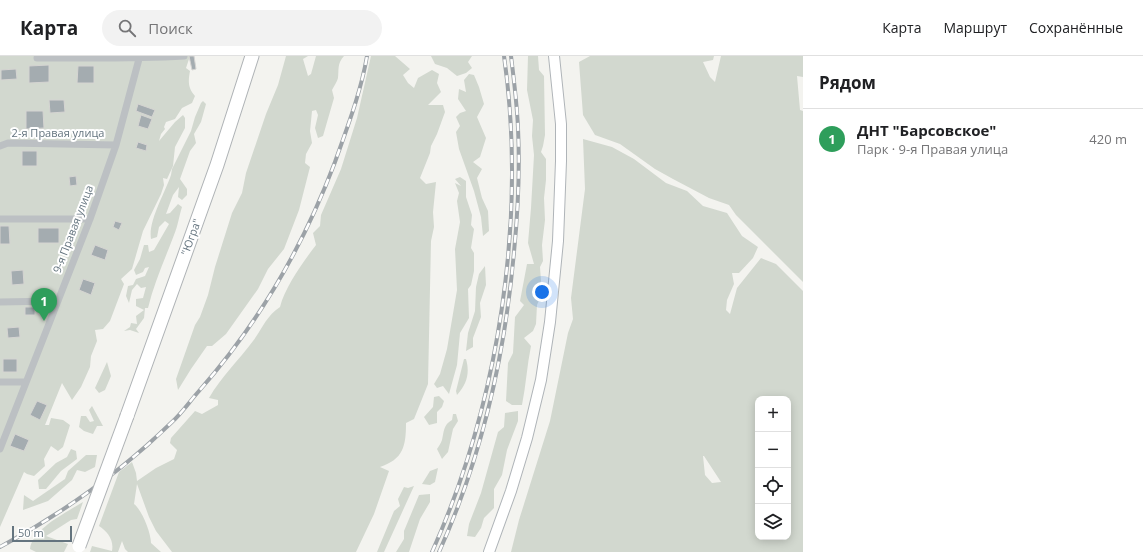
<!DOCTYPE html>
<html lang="ru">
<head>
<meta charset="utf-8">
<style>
	body { margin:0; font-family:"Open Sans",sans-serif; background:#f2f2f2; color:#202124 }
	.controls { position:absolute; right:12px; bottom:12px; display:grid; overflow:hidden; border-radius:8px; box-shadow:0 2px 10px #0003 }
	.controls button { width:36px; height:36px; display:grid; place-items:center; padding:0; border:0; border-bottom:1px solid #e0e0e0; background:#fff; color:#202124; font:20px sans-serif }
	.scale { position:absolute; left:12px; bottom:10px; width:60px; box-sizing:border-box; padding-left:4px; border:2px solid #64747f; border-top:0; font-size:11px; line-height:14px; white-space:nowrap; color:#64747f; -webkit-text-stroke:3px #fff; paint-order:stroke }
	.you { position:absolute; left:542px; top:236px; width:14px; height:14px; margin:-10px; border:3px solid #fff; border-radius:50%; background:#1a73e8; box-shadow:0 0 0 6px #1a73e833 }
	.badge { display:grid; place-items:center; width:26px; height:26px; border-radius:50%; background:#d7502c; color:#fff; font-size:13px; font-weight:700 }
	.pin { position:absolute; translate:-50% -33px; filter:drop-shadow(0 1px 2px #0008) }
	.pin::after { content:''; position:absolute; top:21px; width:14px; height:12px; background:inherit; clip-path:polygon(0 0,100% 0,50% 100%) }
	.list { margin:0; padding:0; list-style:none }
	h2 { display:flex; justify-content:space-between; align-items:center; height:52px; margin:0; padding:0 16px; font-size:17px }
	h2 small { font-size:13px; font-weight:400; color:#757577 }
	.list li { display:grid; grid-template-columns:26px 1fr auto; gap:12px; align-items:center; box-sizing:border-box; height:60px; padding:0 16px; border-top:1px solid #e0e0e0 }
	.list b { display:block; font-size:15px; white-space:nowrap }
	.list p { margin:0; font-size:13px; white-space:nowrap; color:#757577 }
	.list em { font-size:13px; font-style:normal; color:#757577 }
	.icon { flex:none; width:22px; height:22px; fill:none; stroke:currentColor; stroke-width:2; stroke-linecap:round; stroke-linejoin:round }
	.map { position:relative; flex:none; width:803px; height:496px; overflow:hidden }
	header { display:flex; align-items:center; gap:24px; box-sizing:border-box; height:56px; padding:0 20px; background:#fff; border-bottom:1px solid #e0e0e0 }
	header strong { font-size:19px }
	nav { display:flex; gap:22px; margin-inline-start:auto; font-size:14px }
	.search { width:280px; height:36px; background:#f2f2f2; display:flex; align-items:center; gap:10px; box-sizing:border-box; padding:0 14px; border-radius:22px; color:#757577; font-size:15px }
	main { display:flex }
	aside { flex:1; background:#fff }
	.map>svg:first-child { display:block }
</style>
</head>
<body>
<header>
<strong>Карта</strong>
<div class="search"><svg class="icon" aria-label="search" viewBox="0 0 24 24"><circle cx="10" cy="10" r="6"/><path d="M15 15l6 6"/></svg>Поиск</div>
<nav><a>Карта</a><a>Маршрут</a><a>Сохранённые</a></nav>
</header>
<main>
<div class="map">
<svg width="803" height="496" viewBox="0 0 803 496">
	<rect width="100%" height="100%" fill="#f3f3ef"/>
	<!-- green -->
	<path fill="#d2d8cf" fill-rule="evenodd" d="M0,0h190l-4,12 4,3c-2,11 -2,17 5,25l-3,7 -10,5 -7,11 -9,3 -2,5 1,2 -4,5 -2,7 16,-19 8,-7 2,3v10l-10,19 -2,19 -6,13 -4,-1 1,7 -3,9 -18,37 -11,38 -11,10 3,5 -14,37 -7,8 -8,1 2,11 -6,15 -1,11 -9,20 -9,13 -10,-17 -17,42h4l2,-7 12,2 7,5 -7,22 -5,4 -7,-5 -7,13 1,7 -11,10 -7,-2 -3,-2 -24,55z
		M286,0h22l-5,3 5,17 3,-2 5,-18h28c-7,8 -5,13 -6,22 -1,4 -4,8 -6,12l2,8 -11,38 -5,2 -3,-10 3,-13 -2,-5 -4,1 -2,20 2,12 -6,11 -1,9 5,4 -11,43 -15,39 -16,20 -10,20 -32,45 -14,12h-5l-16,23 -13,21 -2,-11 19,-54 5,-8 8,-22 7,-28 17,-54 10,-20 4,-20 20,-59 12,-29z
		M371,0h24l15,13 -7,6 5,8 6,5 4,-10 14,-8 7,4 -2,9 4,9 -13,13h15l2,7 -8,22 -6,12 -1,7 -10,25 6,6 10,-2 -3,30 1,15 -3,14 -3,143 -14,35 -8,4c0,24 -3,36 -26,44l9,4 -15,43 -18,38h-184l-16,-21 -7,-14 -12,-33 -3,20c8,6 17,29 17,39l10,9h-33l-3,-3 -3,-8 -4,11h-28l2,-6 20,5c2,-11 -4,-19 -13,-25l20,-54 13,-10 4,11 1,8 19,-13 18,-9 3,-9 -7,-7 1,-5 24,-27 7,3 16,-9v-5l-9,-2c12,-21 30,-38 44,-57 9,-12 14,-26 27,-34 5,-20 23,-45 36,-62l-3,-12 7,-7 1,-11 20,-46 16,-51z
		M431,0h41l-4,6 4,6 -6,5 -9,3 -10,-8 -12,-4z
		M528,0h10l1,14 5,6 1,59 -2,11 -2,6 5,7v21l-2,18 1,22 -3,25 1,16 -3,6 1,14 -3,9 2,8 -3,7 -1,19 -3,7 -9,7 7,8c-4,19 -5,39 -9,59h-10l-6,-4 2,-38 5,-10 2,-36 9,-12 -4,-4 7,-37h7l-6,-21 3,-35 3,-53 -2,-19 1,-16 -6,-30z
		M590,0h124l-1,4 -10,2 7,15 5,5 6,-26h82v21l-6,-1 3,34 3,1v171l-67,-67 -7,-10 -20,-7 -36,-19 -18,-10 -35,-25 -25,-9 -12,-20 -4,-53z
		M469,18l5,1 5,12 5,17 -7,13 9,21 -6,19 -7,5 9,7 -5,9 5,20 6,13 1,20 -6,5 -2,-19 -7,-26 -15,-42 -3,-17 4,-6 -4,-9 4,-4 6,-2 -8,-12 1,-10 7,3 -2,-12z
		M203,45l3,3 -5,18 -7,12 2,9 -6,8 -10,28 7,10v6l-5,5 -4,-3 1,-10 -6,8 -7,19 4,-1 8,-9 4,3c-3,9 -4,19 -8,28 -9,24 -20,48 -26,73h-3l-1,10 -8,11 3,4 -9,-3 -6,1 6,-4 1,-4 6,1 -1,-8 8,-6 -8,-4v-7l7,-1 3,-11 -5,1 -4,-4 -5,6 -3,13 -3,-7 2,-10 5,-1 3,-6 9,-3 4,-9 -4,1 -2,4 -7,3 -2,-5 6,-11 4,-14h4l1,7 5,-2 15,-26 -4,-3 -6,6 -2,10 -6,2c-3,-18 14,-46 20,-64l1,-6 19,-38 4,-14 6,-14z
		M583,83l29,8 22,12 32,24 21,8 16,15 24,7 15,23 16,11 -5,11 -14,15h-7l2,11 -7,16 -1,10 4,4 7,-26 24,-30 15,6 27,27v261h-292l8,-32 31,-99 18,-88 5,-14 -2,-21 14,-109zM758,343h30v138h-30zM703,400h1l17,26 -9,1 -7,-8z
		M460,121l6,4v16l6,18 -1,10 3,4 -3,19 3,5v18l-3,14 -3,4 1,29 -9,15 -3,32 -8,29 -6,-8 -6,2 -3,-4 6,-10 7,-25 10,-59 -2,-41 5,-27 -3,-21 2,-8 -4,-10 6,3 -6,-7z
		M485,210l1,19 -6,18 1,14 -8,21v9l-7,4 2,-18 7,-22 1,-24 3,-13z
		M464,303h2c4,14 1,25 -9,36l-1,-4z
		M107,306l4,14 -6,14 -6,3 -4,-5z
		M439,340l5,5 -2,6 -5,5v11l-8,2 -5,-8 9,-10 1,-10z
		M92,350l11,20h-6l-4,8 -9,-3 -5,-4 2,-11h5l4,6 4,-1 -5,-11z
		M518,355v10l-11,29 -5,25 -8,14v19l-10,10 -3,10 -6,9 -8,-1 2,-12 12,-31 17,-61 6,-5 1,-14z
		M453,358h3l2,7 -5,8 -5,23 -6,7 -5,-10c2,-3 4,-6 5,-9 2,-8 1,-15 10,-20z
		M71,393l5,2 1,8 -16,12 -15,18h-7l-1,-9 18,-17 11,-6z
		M86,399h11l-2,12 -10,5 -8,-2 -5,10 -24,21 -25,9 1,-15 9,6 32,-22 3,-8z
		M438,412l-3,14 -5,3 -8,-1 8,-13z
		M414,430l-30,66h-7l17,-41 6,-5 -2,-7 6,-12 4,1z
		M430,438v8l-10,17 -11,33h-13l8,-13v-8l15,-36z
		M83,446l-6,17 -6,1 -25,16 22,8 -4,8h-28l-6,-3c2,-20 37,-37 53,-47z"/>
	<!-- building -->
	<path fill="#a4acb0" stroke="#d5d4d2" d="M189,0h5l2,13 -4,1z
		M49,9v17l-20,1v-17z
		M78,10h16v17h-17z
		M16,13l1,10 -16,1v-10z
		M49,44h15l1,12 -15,1z
		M138,48l17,6 -3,7 -16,-6z
		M26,55h17l1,17 -18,1z
		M141,59l11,4 -4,10 -10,-3z
		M138,86l9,3 -1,6 -10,-3z
		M22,95h15v15h-15z
		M76,120l1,9 -7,1 -1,-9z
		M115,165l7,2 -3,7 -6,-3z
		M0,170h9l1,18h-10z
		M38,172h21v15h-21z
		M95,189l13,5 -3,10 -14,-5z
		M23,214l1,14 -12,1 -1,-14z
		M83,223l12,4 -4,12 -12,-5z
		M25,251h10v8h-10z
		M19,271l1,10 -12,1 -1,-10z
		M3,303h14v13h-14z
		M37,345l10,4 -7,15 -10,-5z
		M15,378l14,6 -5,11 -14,-5z"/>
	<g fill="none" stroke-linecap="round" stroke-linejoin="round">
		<!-- secondary casing -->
		<g stroke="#afb4b8" stroke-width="12">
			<path id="secondary" d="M489,496l22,-61 16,-53 14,-58 9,-58 8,-81 3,-80v-37l-7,-68"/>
		</g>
		<!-- highway casing -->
		<g stroke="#afb3b6" stroke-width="15">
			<path id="highway" d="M127,360l90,-251 35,-109"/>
		</g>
		<!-- street -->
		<path stroke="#bcc0c3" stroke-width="7" d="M37,2c49,0 98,1 147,-2
			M0,90l8,-3 108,2
			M0,163h90
			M0,246l57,-1
			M0,326h26
			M0,393l90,-230 26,-74 23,-86"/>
		<!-- secondary -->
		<use href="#secondary" stroke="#fff" stroke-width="10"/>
		<!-- highway -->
		<use href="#highway" stroke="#fff" stroke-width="13"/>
		<!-- rail casing -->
		<g stroke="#9ca2a7" stroke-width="4">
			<path id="rail" d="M0,491c63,-34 121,-75 172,-125 10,-9 18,-21 27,-31 60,-68 104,-144 136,-229 12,-34 26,-70 32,-106
				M432,496c67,-149 95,-334 72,-496
				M439,496c43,-95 66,-197 75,-300 4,-41 6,-83 4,-124 -1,-24 -4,-48 -7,-72"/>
		</g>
		<!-- rail -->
		<use href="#rail" stroke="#fff" stroke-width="2.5" stroke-dasharray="8" stroke-linecap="butt"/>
		<!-- highway-bridge casing -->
		<g stroke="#afb3b6" stroke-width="15" stroke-linecap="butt">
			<path id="highway-bridge" d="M79,490l48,-130"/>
		</g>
		<!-- highway-bridge -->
		<use href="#highway-bridge" stroke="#fff" stroke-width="13"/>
	</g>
	<g text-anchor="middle" stroke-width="4" stroke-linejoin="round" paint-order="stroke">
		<!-- street labels -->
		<g font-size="11" fill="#64747f" stroke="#fff">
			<text x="58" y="81">2-я Правая улица</text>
			<text transform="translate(73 173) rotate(-69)" y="4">9-я Правая улица</text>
			<text transform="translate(191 181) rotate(-70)" y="4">"Югра"</text>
		</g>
	</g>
</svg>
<div class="controls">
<button>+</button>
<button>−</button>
<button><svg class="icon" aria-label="locate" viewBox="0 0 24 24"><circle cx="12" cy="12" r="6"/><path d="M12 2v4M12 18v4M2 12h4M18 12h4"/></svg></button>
<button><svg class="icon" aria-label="layers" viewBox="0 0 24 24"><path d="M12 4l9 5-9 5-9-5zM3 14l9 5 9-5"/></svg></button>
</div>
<div class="scale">50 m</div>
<div class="you"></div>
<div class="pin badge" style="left:44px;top:265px;background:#2e9e5b">1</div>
</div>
<aside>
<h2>Рядом<small></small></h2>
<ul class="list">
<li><span class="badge" style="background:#2e9e5b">1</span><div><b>ДНТ &quot;Барсовское&quot;</b><p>Парк · 9-я Правая улица</p></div><em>420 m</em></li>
</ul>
</aside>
</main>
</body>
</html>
